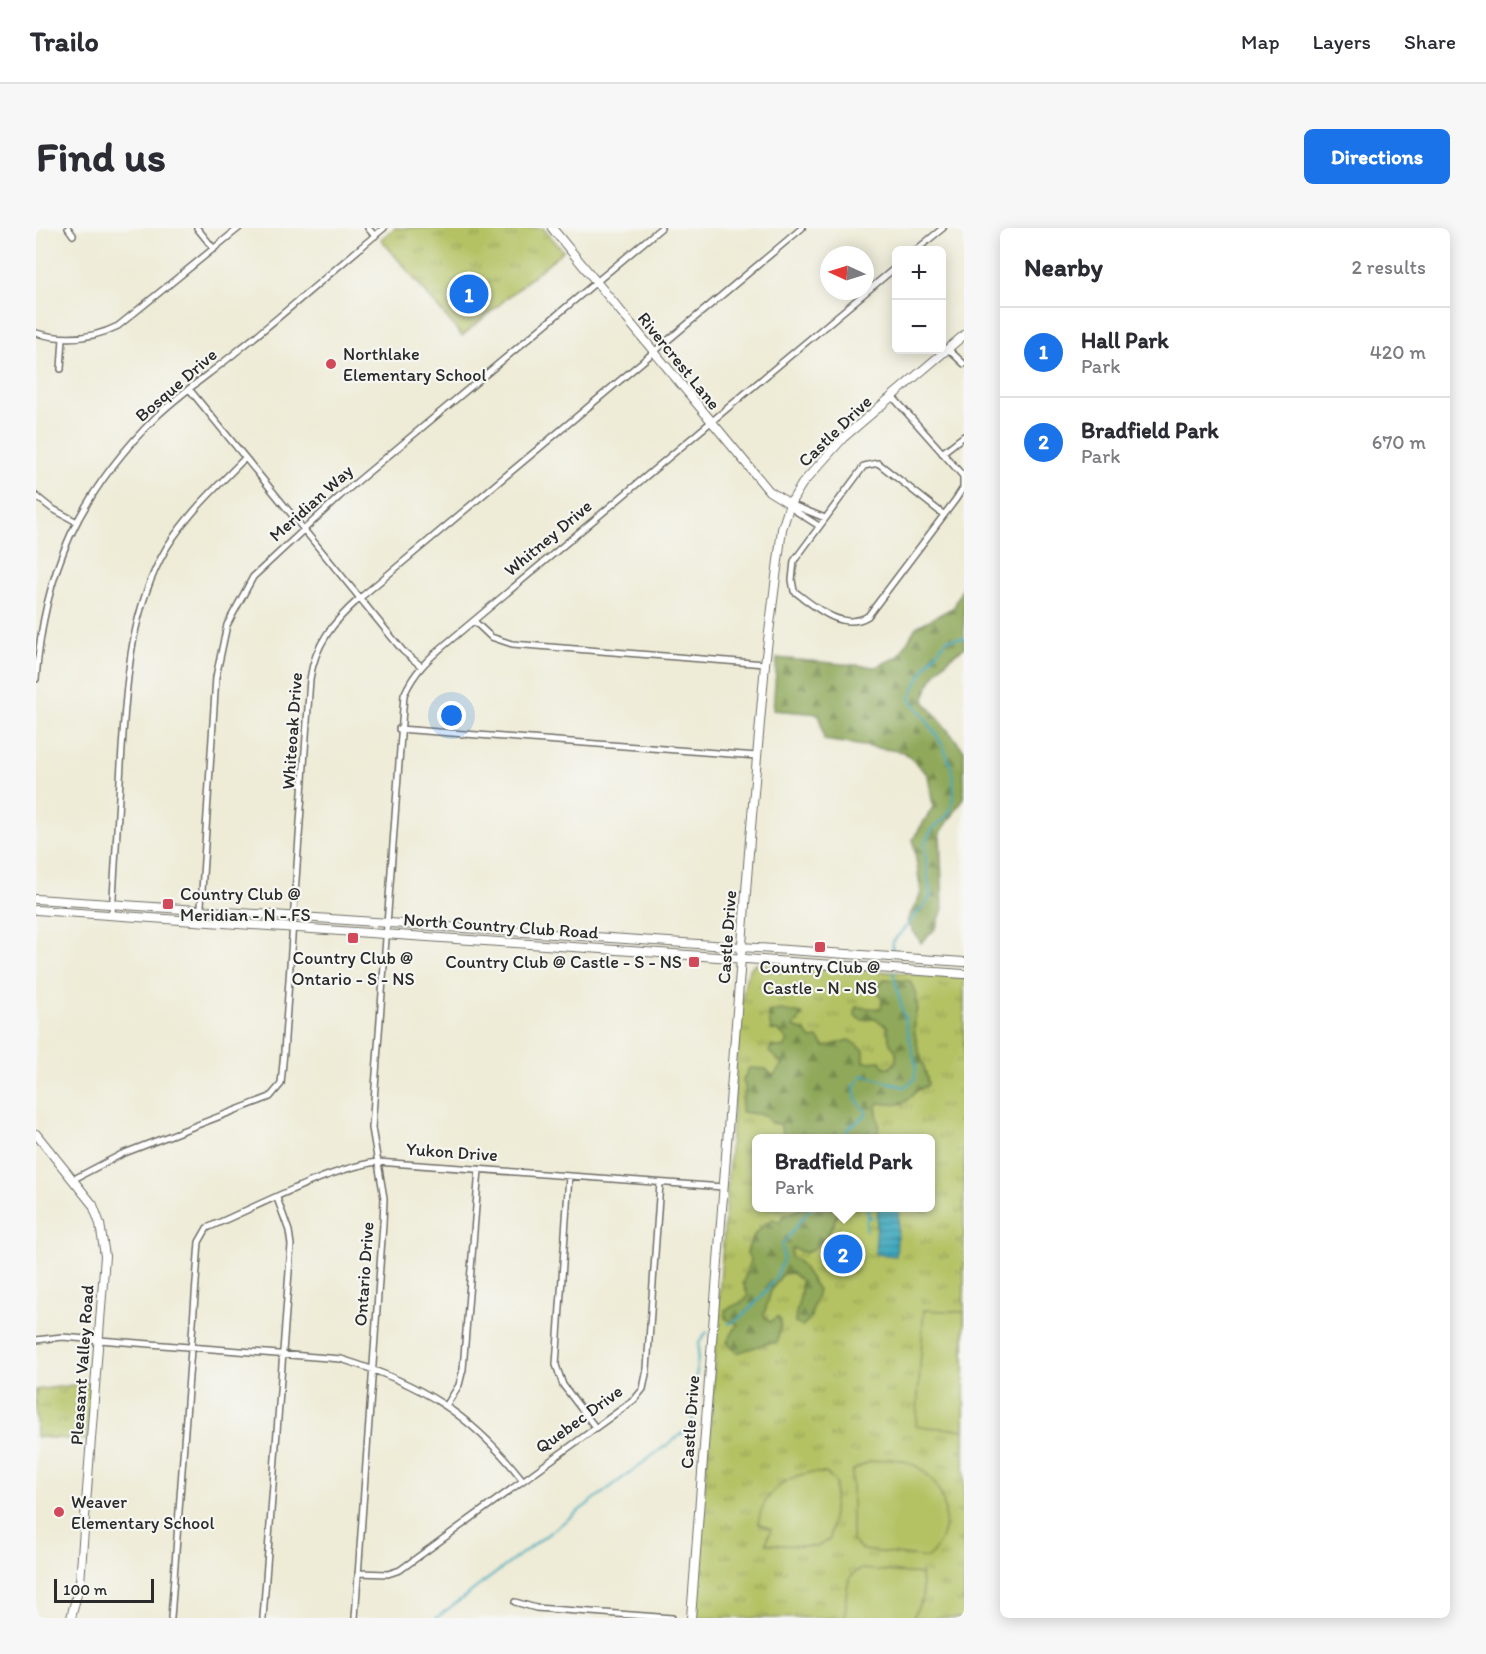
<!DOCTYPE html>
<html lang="en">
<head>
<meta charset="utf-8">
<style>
	body { margin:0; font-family:Itim,sans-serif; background:#f7f7f7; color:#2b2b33 }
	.controls { position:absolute; right:18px; top:18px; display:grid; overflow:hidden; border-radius:9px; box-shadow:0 3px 15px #0003 }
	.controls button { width:54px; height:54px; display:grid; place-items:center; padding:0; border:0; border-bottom:2px solid #e1e1e2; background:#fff; color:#2b2b33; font:30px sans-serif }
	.compass { position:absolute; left:784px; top:18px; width:54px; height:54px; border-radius:50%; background:#fff; box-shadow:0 3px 15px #0003; rotate:274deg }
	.scale { position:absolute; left:18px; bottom:15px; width:100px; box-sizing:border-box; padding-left:6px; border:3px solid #2b2b2b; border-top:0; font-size:16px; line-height:21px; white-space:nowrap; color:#2b2b2b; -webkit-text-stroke:4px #f6f6f2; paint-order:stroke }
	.you { position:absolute; left:416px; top:488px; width:21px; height:21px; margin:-15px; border:4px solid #fff; border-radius:50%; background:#1a73e8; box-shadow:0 0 0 9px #1a73e833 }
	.badge { display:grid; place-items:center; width:39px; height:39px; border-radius:50%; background:#1a73e8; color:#fff; font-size:20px; font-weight:700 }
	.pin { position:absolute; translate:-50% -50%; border:3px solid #fff; box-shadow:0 2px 6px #0006 }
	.popup { position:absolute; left:716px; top:906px; width:183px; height:78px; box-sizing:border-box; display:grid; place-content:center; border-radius:9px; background:#fff; filter:drop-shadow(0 2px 4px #0005); font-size:20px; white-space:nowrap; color:#7c7c81 }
	.popup b { font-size:22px; color:#2b2b33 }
	.popup::after { content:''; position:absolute; left:50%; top:100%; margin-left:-12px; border:12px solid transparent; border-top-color:#fff }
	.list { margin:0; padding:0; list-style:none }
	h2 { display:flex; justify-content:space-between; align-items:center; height:78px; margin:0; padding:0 24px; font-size:26px }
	h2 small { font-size:20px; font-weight:400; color:#7c7c81 }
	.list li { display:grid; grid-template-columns:39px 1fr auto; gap:18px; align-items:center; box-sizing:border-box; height:90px; padding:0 24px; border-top:2px solid #e1e1e2 }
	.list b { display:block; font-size:22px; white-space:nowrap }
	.list p { margin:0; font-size:20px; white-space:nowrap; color:#7c7c81 }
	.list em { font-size:20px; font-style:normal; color:#7c7c81 }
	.map { position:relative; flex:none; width:928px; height:1390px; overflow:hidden; border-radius:9px }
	header { display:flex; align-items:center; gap:36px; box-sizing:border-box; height:84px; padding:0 30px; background:#fff; border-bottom:2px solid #e1e1e2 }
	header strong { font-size:28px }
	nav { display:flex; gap:33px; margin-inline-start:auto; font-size:21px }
	.intro { display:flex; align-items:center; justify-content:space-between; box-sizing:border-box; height:144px; padding:0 36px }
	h1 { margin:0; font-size:42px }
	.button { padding:15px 27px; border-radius:9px; background:#1a73e8; color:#fff; font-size:21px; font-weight:700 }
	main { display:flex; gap:36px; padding:0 36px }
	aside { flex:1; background:#fff; border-radius:9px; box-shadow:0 3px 15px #0003 }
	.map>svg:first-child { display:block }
</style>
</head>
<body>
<header>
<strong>Trailo</strong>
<nav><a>Map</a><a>Layers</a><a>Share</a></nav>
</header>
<div class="intro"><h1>Find us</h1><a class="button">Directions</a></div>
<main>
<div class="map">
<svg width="928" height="1390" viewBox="0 0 928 1390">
	<defs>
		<pattern id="grass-tufts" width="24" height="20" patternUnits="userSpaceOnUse" patternTransform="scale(1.5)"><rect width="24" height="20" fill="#b4c264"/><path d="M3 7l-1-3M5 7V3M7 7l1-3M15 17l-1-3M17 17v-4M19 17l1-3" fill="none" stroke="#939e53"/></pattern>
		<pattern id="forest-firs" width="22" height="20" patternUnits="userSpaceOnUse" patternTransform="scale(1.5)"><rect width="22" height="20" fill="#8fa85a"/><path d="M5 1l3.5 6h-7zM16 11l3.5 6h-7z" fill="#75894b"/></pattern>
		<pattern id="water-rules" width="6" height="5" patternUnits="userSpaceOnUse" patternTransform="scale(1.5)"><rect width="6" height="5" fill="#3fa9be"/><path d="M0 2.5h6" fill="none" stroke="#358a9b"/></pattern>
	</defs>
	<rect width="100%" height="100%" fill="#f6f6f2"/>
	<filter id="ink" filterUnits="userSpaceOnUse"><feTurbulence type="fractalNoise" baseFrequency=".0167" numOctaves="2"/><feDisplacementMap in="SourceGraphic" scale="12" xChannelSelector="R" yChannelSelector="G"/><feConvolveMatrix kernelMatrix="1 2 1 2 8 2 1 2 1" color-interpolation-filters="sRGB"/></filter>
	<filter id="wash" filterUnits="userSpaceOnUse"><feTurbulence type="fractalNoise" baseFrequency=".008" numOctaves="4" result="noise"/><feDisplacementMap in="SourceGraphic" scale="24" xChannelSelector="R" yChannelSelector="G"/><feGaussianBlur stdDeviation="1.35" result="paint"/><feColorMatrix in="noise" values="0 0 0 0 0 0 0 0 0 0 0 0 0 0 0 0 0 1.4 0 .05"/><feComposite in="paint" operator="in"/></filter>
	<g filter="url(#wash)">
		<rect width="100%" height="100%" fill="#eeebd6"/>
		<!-- grass -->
		<path fill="url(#grass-tufts)" stroke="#707648" stroke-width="1.5" fill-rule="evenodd" d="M359,0h148l20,23 -101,85 -81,-97z
			M720,735l208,14v641h-269l43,-576c2,-17 3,-72 18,-79zM720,910h174v70h-174z
			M52,1155l3,5 -4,52 -51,-3v-47z"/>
		<!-- forest -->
		<path fill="url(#forest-firs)" stroke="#5d6a42" stroke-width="1.5" d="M928,356v64c-17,9 -38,33 -40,53l40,49v43l-2,8 -22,33 3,75 -7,19 -15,15 -14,-22 14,-28 -8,-54 20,-32 -5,-32 -24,-23 -80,-12 -5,-26 -46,-4 4,-52 99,9 23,-11 17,-29 38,-20z
			M848,751l26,2c15,28 2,28 5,52 2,18 11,33 13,52 -27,10 -11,24 -49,18l-3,3 3,20 -3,12h-92l-4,-14 -9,-1 -6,-8 -24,-3 1,-15 4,-6 -3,-11 6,-12 17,1 7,7 10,-12 -14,-12 2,-6 13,2 4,-7 -9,-10 -8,-1 -3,-18 13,-2 21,4 -3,7 -6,6 12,4 6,8 7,-1 7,9 24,-7 15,10v12l17,-1 3,6h7l5,-5v-11l-6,-7 -3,-18 -12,-7 -14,1 -6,-4 1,-9 25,2 1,-9 -5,-11z
			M766,980h37c-5,19 -14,35 -33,45l-14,-5 -1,9 9,6 18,27 -8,29 -8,7 -7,-3c0,-16 8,-24 6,-42l-9,-8 -10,1 -11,17 -7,24 6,7 7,-5 4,4 -4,22h-10l-30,10 -10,-11 11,-18 -12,-5 -1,-9 19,-9 4,-5 -5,-13 8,-23 -4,-7c4,-16 11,-26 26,-34l7,3 3,-6z"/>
		<!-- garden -->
		<path fill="#b4c264" stroke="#707648" stroke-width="1.5" d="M888,1082l40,2v118l-48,-4z
			M854,1231c50,1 74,65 38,99l-65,-8 -11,-9v-70l17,-9z
			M772,1245h18l10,10 -6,56 -13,8 -51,-3 5,-15 -13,-6c4,-27 24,-45 50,-50z
			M826,1341l59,5 2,22 -10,22h-68c2,-16 -3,-44 17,-49z"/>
		<!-- water -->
		<path fill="url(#water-rules)" stroke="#356a74" stroke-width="1.5" d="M842,980h21l-3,48 -21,-2z"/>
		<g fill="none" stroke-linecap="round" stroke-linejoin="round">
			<!-- stream -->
			<path stroke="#3fa9be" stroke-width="2" d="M857,726l-1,-11 38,-45c0,-10 -7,-49 -5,-55 6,-18 18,-19 25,-32 14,-43 -14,-80 -40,-112 8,-24 21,-42 38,-60l16,-1
				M809,910l3,-10 17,-12 1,-4 -10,-13 -2,-12 9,-12 41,12 11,-8 1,-14 -23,-93
				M833,982v7l3,1 -3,-3
				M833,982l-3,1 3,1 1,-4
				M830,1003l1,-15
				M692,1096c19,-7 51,-44 55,-65 1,-4 -1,-10 -1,-14l28,-37
				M400,1390l256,-192 7,-83 8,-11"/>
		</g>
	</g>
	<g filter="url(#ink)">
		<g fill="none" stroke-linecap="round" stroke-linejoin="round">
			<!-- street casing -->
			<g stroke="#6f6e67" stroke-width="8">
				<path id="street" d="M32,0l5,7
					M161,0l17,21
					M332,0l7,8
					M880,22l27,-22
					M0,105c28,8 56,6 82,-7l121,-98
					M912,121l16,15
					M25,141l2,-31
					M154,162l213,261 18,15
					M856,168l71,80v12l-7,11 -88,117c-26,16 -54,-10 -74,-25l-2,-11 2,-19 70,-95 14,-3 65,51
					M906,225l22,-17
					M0,268l15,12 24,13
					M754,276l35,14
					M754,276l4,6 25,16
					M438,393l17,16 21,7 253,20
					M0,451c8,-109 43,-185 120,-262 26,-25 58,-46 85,-69 49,-39 95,-80 143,-120
					M363,501l358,27
					M76,686c3,-50 6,-100 9,-150 5,-74 7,-151 46,-217 21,-34 51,-61 78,-89
					M164,693l16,-244 11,-52 26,-48 87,-81 321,-268
					M533,948l-13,189 7,20 32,42
					M38,951l48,-25 148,-57 11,-13 3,-32 26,-373c5,-35 24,-58 50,-81l442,-370
					M0,1112l26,-3 37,3 242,19c79,24 130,55 181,120
					M410,1178l13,-21 4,-16 16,-200
					M322,1345l30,1 12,-4 234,-170 9,-11 4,-20 13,-186
					M479,1374l21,6 136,10
					M135,1390l28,-376 8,-14c49,-21 120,-59 170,-66l346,25
					M227,1390l28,-373 -2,-14 -12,-33
					M319,1390l28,-394 1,-26 -12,-70 32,-433c10,-23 24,-36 43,-52l449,-376"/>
			</g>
			<!-- secondary casing -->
			<g stroke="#6f6e67" stroke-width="10">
				<path id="secondary" d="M516,0l217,263 21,13
					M0,671l928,63
					M0,682l928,64
					M0,906l57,71 7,19 5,32 -25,326 -9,36
					M655,1390l59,-779 15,-175 17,-135 8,-25 12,-20 41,-46 121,-103"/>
			</g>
			<!-- street -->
			<use href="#street" stroke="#fff" stroke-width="5"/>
			<!-- secondary -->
			<use href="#secondary" stroke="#fff" stroke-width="8"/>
		</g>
	</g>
	<!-- markers -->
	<g fill="#d1495b" stroke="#f6f6f2" stroke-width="2">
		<circle cx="295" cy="136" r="6"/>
		<rect x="126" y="670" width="12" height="12" rx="3"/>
		<rect x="311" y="704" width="12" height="12" rx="3"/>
		<rect x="778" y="713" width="12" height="12" rx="3"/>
		<rect x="652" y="728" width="12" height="12" rx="3"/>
		<circle cx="23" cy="1284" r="6"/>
	</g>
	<g text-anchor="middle" stroke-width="4.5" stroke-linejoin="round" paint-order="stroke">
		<!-- poi labels -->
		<g font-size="18" fill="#2b2b2b" stroke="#f6f6f2" text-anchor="start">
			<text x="307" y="132">Northlake<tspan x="307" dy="21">Elementary School</tspan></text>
			<text x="144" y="672">Country Club @<tspan x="144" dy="21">Meridian - N - FS</tspan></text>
			<text x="317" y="736" text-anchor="middle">Country Club @<tspan x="317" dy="21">Ontario - S - NS</tspan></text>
			<text x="646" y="740" text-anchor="end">Country Club @ Castle - S - NS</text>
			<text x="784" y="745" text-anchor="middle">Country Club @<tspan x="784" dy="21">Castle - N - NS</tspan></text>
			<text x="35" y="1280">Weaver<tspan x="35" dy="21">Elementary School</tspan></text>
		</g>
		<!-- street labels -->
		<g font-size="18" fill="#2b2b2b" stroke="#f6f6f2">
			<text transform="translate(643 133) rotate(51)" y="6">Rivercrest Lane</text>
			<text transform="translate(140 157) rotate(-41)" y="6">Bosque Drive</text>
			<text transform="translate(799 203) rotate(-44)" y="6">Castle Drive</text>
			<text transform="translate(275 275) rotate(-42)" y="6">Meridian Way</text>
			<text transform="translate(512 310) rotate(-40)" y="6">Whitney Drive</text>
			<text transform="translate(256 503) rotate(-86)" y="6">Whiteoak Drive</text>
			<text transform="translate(465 698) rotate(4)" y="6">North Country Club Road</text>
			<text transform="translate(691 709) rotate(-86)" y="6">Castle Drive</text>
			<text transform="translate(416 924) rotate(4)" y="6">Yukon Drive</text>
			<text transform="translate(328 1046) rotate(-86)" y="6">Ontario Drive</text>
			<text transform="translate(46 1137) rotate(-86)" y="6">Pleasant Valley Road</text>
			<text transform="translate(543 1191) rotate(-36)" y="6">Quebec Drive</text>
			<text transform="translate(654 1194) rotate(-86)" y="6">Castle Drive</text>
		</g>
	</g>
</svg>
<div class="controls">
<button>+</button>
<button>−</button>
</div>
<svg class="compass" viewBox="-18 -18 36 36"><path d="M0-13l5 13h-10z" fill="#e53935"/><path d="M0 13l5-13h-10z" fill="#7c7c81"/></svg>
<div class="scale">100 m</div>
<div class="you"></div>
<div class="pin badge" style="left:433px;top:66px">1</div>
<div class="pin badge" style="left:807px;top:1026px">2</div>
<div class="popup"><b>Bradfield Park</b>Park</div>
</div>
<aside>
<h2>Nearby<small>2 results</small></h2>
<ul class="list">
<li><span class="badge">1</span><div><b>Hall Park</b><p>Park</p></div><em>420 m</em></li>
<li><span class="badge">2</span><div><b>Bradfield Park</b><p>Park</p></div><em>670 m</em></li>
</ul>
</aside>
</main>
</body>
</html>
